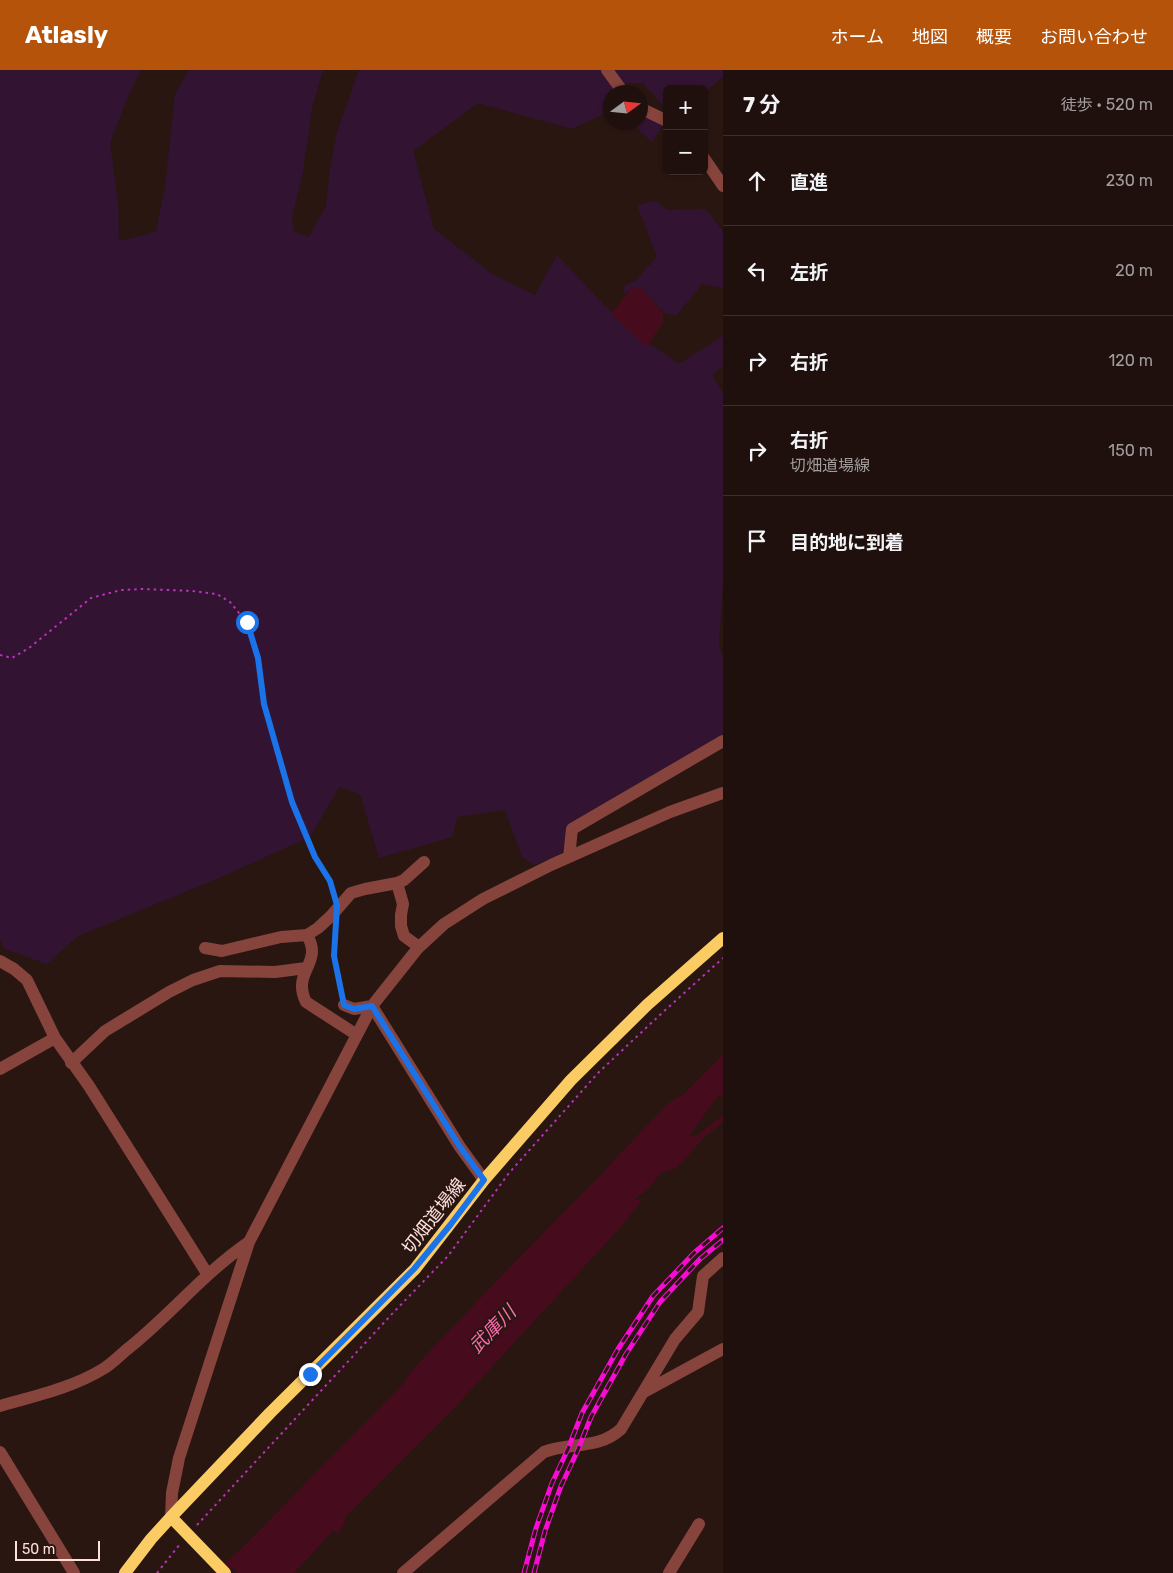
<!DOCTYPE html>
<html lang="ja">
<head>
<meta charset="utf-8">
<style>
	body { margin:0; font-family:Rubik,"Noto Sans JP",sans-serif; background:#271916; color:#f1f3f6 }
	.controls { position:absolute; right:15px; top:15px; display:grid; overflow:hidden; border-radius:8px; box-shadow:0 1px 4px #0004 }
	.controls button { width:45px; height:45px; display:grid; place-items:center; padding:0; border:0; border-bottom:1px solid #3c302e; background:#1f100d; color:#f1f3f6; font:25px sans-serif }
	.compass { position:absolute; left:603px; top:15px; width:45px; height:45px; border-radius:50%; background:#1f100d; box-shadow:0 1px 4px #0004; rotate:75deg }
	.scale { position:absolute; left:15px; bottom:12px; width:85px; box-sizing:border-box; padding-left:5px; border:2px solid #fee0da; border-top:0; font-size:14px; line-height:18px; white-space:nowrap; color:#fee0da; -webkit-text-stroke:4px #291611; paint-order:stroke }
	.stop { position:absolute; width:15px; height:15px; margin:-11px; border:4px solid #1a73e8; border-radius:50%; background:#fff }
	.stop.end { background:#1a73e8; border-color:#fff; box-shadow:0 1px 5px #0008 }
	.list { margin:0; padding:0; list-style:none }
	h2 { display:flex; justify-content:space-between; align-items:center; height:65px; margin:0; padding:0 20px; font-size:21px }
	h2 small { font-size:16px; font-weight:400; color:#a19d9d }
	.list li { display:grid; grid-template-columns:32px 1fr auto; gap:15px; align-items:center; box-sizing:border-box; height:90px; padding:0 20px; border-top:1px solid #3c302e }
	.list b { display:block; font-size:19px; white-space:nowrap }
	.list p { margin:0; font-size:16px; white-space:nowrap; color:#a19d9d }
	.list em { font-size:16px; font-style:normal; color:#a19d9d }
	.icon { flex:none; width:28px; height:28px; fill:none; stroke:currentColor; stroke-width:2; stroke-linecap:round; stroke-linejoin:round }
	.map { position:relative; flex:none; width:723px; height:1503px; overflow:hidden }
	header { display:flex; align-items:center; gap:30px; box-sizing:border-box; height:70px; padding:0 25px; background:#b45309; color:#fff }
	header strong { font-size:24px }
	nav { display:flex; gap:28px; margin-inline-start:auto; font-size:18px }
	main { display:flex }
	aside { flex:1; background:#1f100d }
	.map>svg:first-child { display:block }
</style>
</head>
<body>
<header>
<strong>Atlasly</strong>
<nav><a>ホーム</a><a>地図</a><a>概要</a><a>お問い合わせ</a></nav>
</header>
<main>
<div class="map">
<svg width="723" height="1503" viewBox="0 0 723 1503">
	<rect width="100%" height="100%" fill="#291611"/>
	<!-- green -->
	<path fill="#321432" d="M0,0h141l-13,26 -18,47 8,60 1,38 37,-9 9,-45 10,-93 14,-24h134l-11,38 -9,63 -11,48 2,12 15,6 17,-31 4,-38 7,-36 22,-62h245l16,22h-10v19l-38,18 -94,-26 -65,48 21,78 60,46 41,20 22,-40 43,46 37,34 42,29 44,-28v30l-11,9 11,18v189l-4,62 4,14v76l-154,91 -7,28 -28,12 -12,-8 -17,-47 -48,7 -5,20 -73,21 -19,-64 -21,-7 -29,50 -98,44 -134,55 -31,28 -43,-15 -4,-10z
		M612,0h111v7l-19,16v-4h-37v21l-24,-27 -21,1z
		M641,42l22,13 -11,17 -21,-19 9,-1z
		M655,131l13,9 38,-1 17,22v57l-21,-4 -25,31 -11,-1 -25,-25h-9l-9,5 2,-9 10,-4 22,-24 -20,-52z"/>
	<!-- water -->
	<path fill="#460c1e" d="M632,217l10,1 20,24 2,8 -17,27 -36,-33z
		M723,985v42l-5,-1 -29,40 9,-1 25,-20v7l-17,14 -30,32 -14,4 -15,18 -13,10 9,-1 -25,31 -161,175 -112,112v6l-7,10 -5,-2 -39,42h-58l-2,-4 -3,-1 -8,5h-9l29,-26 161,-164 8,-13 97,-102 83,-84 75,-80 18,-11z"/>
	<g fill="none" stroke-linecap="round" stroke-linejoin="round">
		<!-- path -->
		<path stroke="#b734b8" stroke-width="2" stroke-dasharray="2.5 4" stroke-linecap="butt" d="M0,585l12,3 17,-10 62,-50 30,-8 22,-1 49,2 25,3 13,8 17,21 11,35 6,46 28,98 23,55 15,24 4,13
			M335,858l-1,28 8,39
			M197,1455l194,-210 57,-59 61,-83 89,-100 64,-60 61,-55
			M157,1503l23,-29"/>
		<!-- minor -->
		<path stroke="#86443d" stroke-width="12" d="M607,0l16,22
			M640,38l27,13
			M704,88l19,28
			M569,787l3,-28 151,-88
			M397,813l6,21 -2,11v11l3,10 15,11
			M307,865l11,-7 13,-12 20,-23 14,-4 32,-6 7,-3 20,-18
			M205,878l17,3 59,-14 26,-2c17,29 -16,36 -1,67l51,33
			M0,891l14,8 13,11 28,58 34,48 119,189
			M344,935l10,4 18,-3 88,141 24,33
			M71,993l34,-32 64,-39 24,-12 27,-9 55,1 31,-4
			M0,999l55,-31
			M644,1322l79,-43
			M0,1336c35,-10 72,-18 103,-37 10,-6 18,-15 27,-22 41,-33 75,-75 119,-105
			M0,1382l74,121
			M171,1447l1,-24 7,-35 70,-216 123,-236 46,-58 26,-24 39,-25 68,-34 119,-53 53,-19
			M403,1503l141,-121c27,-10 54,-2 77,-23l54,-90 23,-27 5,-36 20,-18
			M669,1503l30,-49"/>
		<!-- major -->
		<path stroke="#fbcb64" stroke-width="12" d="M171,1447l54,56
			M125,1503l26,-34 20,-22 99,-104 145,-144 69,-89 87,-100 76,-75 76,-67"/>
		<!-- rail casing -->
		<g stroke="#f80bd3" stroke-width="5">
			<path id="rail" d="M524,1503l12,-45 16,-45 16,-34 14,-36 36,-64 35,-53 41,-43 29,-25
				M534,1503l11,-42 16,-45 16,-34 14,-35 35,-63 34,-52 40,-43 23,-19"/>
		</g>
		<!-- rail -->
		<use href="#rail" stroke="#291611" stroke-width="3" stroke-dasharray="9" stroke-linecap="butt"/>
	</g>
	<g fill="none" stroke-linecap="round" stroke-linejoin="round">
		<!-- route -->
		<path stroke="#1a73e8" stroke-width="6" d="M247,552l11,36 6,46 28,98 23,55 15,24 7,24 -3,51 10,49 10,4 18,-3 88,141 24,33 -33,44 -37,45 -104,105"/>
	</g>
	<g text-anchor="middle" stroke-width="4.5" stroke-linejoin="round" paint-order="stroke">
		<!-- street labels -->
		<g font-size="18" fill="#fee0da" stroke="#291611">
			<text transform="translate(434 1146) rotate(-52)" y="6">切畑道場線</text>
		</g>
		<!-- water labels -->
		<g font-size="19" font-style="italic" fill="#fb6bb0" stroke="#291611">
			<text transform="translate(492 1259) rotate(-46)" y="7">武庫川</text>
		</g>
	</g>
</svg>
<div class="controls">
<button>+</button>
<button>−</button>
</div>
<svg class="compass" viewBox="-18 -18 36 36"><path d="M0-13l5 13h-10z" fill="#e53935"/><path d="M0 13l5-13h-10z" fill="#a19d9d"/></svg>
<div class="scale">50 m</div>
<div class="stop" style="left:247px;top:552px"></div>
<div class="stop end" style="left:310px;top:1304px"></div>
</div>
<aside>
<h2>7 分<small>徒歩 · 520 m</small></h2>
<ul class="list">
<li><svg class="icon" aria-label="ahead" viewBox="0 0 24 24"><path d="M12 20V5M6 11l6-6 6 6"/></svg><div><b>直進</b></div><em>230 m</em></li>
<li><svg class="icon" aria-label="left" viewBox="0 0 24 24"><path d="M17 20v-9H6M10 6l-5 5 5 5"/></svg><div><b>左折</b></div><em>20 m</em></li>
<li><svg class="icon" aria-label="right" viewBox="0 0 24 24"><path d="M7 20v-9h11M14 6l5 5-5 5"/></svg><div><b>右折</b></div><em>120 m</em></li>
<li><svg class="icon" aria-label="right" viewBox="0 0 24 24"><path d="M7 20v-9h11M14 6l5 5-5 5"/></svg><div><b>右折</b><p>切畑道場線</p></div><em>150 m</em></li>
<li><svg class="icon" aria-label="arrive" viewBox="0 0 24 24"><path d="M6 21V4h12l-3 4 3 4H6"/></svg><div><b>目的地に到着</b></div></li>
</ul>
</aside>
</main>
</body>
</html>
